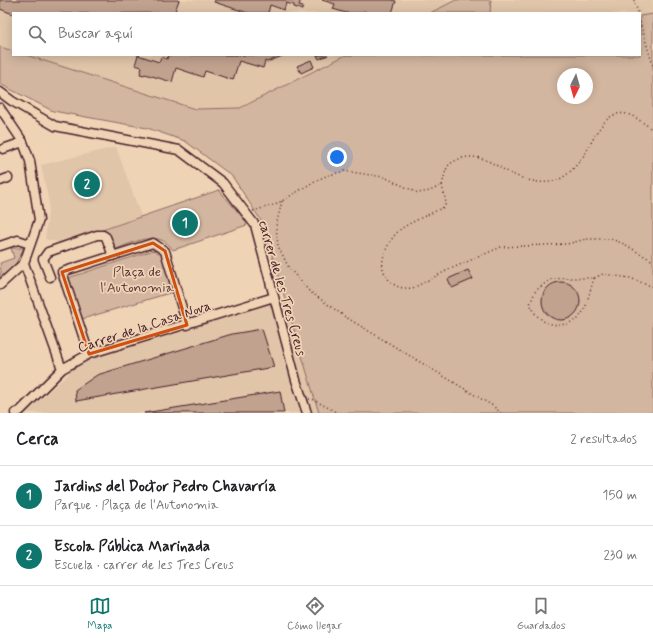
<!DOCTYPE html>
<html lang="es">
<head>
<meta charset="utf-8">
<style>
	body { margin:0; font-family:Mynerve,sans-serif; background:#f6f6f6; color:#202124 }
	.compass { position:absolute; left:557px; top:68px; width:36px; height:36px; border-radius:50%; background:#fff; box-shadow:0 2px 10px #0003; rotate:185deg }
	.you { position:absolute; left:337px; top:157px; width:14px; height:14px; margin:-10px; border:3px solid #fff; border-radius:50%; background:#1a73e8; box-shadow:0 0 0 6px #1a73e833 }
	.badge { display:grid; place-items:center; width:26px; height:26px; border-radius:50%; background:#0f766e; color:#fff; font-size:13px; font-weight:700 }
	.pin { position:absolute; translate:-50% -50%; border:2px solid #fff; box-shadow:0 1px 4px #0006 }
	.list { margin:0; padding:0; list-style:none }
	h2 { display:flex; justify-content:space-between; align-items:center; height:52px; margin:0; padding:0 16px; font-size:17px }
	h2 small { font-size:13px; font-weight:400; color:#757577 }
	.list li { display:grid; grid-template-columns:26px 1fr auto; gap:12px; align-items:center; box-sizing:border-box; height:60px; padding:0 16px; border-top:1px solid #e0e0e0 }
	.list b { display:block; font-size:15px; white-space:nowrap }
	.list p { margin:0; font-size:13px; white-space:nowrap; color:#757577 }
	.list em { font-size:13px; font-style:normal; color:#757577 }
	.icon { flex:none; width:22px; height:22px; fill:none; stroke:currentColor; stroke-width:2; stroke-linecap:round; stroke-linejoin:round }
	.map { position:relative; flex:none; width:653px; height:413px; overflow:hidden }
	.search { position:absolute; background:#fff; box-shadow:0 2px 10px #0003; left:12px; right:12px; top:12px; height:44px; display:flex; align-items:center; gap:10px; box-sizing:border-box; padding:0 14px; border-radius:0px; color:#757577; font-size:15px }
	.sheet { height:172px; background:#fff }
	nav { display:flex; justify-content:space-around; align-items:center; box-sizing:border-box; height:56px; border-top:1px solid #e0e0e0; background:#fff; font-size:11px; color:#757577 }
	nav a { display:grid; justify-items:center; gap:2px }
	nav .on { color:#0f766e }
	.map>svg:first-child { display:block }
</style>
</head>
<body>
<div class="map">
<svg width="653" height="413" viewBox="0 0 653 413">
	<rect width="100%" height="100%" fill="#eed4b5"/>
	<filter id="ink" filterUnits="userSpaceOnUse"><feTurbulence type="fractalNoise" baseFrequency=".025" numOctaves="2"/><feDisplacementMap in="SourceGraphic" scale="8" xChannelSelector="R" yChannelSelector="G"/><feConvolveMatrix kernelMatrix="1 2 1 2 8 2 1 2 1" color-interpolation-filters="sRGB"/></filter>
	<g filter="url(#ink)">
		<!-- built -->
		<path fill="#e0c5a9" d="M0,0h456l-26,13h-417v38l-13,-4z
			M491,0h162v14l-13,2v-3h-150z
			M26,55h320l-106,53 -45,1z
			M116,147l25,69 -80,27 -16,-4 4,-36 -8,-38z
			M285,299l34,114h-293l56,-52z"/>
		<!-- green -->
		<path fill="#d3b69f" stroke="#8e6a65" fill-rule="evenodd" d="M456,0h35l-1,13h-60z
			M653,14v399h-334l-57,-191 -30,-46 -47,-35 -38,-13 -94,-17 -53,-27v-37l13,4v4h13l169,54 45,-1 106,-53h294v-39zM563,74h24v24h-24z
			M219,190l26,30 2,5 -74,25c-15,-23 -42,-6 -62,1l-9,-21z
			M11,248h13l-9,17 -15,13 1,-7 -1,-8 14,-5z
			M154,250l7,3 12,39 -91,27 -14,-41z"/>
		<!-- building -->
		<path fill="#c0a28e" stroke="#4a1f2b" d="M0,0h179l-4,11 6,2 1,-3 10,3 -179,1 -13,-5z
			M215,0h86l-2,5 4,1 -1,4 -8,-3v-2l-8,-2 -2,7 -14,-5 -2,8h-20l-34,-11z
			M322,0h70l4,1 -4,12h-23l-6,-2 -1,2h-16l-13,-4 2,-5z
			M138,55l21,7 2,-5 6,2 1,-4h117l-18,7 -2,-1 -2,7 -24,-7 -6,19 -28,-9 -2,6 -27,-9 -4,14 -27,-8 -1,1 -4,-1 2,-7 -7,-2z
			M317,55h11l-9,4z
			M311,60l3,7 -13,6 -4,-7z
			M468,270l5,9 -21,9 -4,-9z
			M542 301a19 19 0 1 1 38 0a19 19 0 1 1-38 0Z
			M262,329l12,38 -198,34 -1,-11 22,-15 135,-41z
			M280,391l4,22h-140z"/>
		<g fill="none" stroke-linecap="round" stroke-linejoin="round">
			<!-- minor casing -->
			<g stroke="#4a1f2b" stroke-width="11">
				<path id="minor" d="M0,92l12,9 43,25 124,24 44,33 32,42 41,155 11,33
					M0,108l23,34 7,19 9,59 -15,43 -24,22
					M3,149l20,-7
					M0,181l8,-3
					M0,246l18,-6 12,4
					M24,263l38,106
					M50,277l-7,-18 5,-7 49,-17h6l3,2 7,19
					M89,354l-27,-82 91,-29 12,8 22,74
					M15,413l5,-2 42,-42 27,-15 185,-57"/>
			</g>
			<!-- path -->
			<path stroke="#4a1f2b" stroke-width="1.5" stroke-dasharray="1 3" stroke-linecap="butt" d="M634,0l4,13
				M640,22l13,44
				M442,185l4,18 -2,4c-14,7 -29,13 -42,21 -10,7 -22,28 -19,40 0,3 3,7 4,9 6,10 15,12 26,11l35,-18 53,-23 66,-3 19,-5h25l13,5 29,17
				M282,201l-6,25 2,20 11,22 20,23 35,25 149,90 8,7
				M253,211l24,-7 38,-23 11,-5 18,-5 40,6 34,16 12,-2 12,-6c2,-6 3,-16 7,-20 3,-3 9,-6 13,-7 20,-4 31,6 48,15 12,6 30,12 44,8 13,-3 23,-16 31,-27 11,-19 23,-53 51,-36 6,4 13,8 17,13
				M594,278l-9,31 -7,10 -11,5 -10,1 -11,-2 -10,-8 -6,-11 5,-12 5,-5 10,-7 13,-2h31l9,-4 27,4 23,9
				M309,399h3l26,14"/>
			<!-- minor -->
			<use href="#minor" stroke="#eed4b5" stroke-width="8"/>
		</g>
	</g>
	<!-- marked area -->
	<path fill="none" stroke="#d05011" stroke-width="3" stroke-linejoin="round" d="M153,243l12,8 22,74 -98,29 -27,-82z"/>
	<g text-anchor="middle" stroke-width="3.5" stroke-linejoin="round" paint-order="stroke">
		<!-- park labels -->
		<g font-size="14" fill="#5f363c" stroke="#eed4b5">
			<text x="137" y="276">Plaça de<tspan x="137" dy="16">l'Autonomia</tspan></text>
		</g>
		<!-- street labels -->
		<g font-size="14" fill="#4a1f2b" stroke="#eed4b5">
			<text transform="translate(283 288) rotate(74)" y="5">carrer de les Tres Creus</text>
			<text transform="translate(144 326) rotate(-18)" y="5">Carrer de la Casa Nova</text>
		</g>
	</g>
</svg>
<svg class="compass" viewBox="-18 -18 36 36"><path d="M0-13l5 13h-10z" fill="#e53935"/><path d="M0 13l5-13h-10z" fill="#757577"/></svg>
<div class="you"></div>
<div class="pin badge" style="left:185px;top:223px">1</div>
<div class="pin badge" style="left:87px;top:184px">2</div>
<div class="search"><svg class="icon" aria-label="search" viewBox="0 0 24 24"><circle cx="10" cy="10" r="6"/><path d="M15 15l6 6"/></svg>Buscar aquí</div>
</div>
<section class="sheet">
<h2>Cerca<small>2 resultados</small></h2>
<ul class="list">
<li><span class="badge">1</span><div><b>Jardins del Doctor Pedro Chavarría</b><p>Parque · Plaça de l'Autonomia</p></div><em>150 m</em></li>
<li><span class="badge">2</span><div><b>Escola Pública Marinada</b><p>Escuela · carrer de les Tres Creus</p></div><em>230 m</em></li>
</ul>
</section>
<nav>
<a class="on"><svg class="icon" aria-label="map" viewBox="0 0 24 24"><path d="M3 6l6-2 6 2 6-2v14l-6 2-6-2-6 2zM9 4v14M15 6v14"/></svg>Mapa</a>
<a><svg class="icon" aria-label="directions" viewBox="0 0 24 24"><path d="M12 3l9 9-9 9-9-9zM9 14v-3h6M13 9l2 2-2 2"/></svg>Cómo llegar</a>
<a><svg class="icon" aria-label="saved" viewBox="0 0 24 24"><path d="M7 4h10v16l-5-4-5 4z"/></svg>Guardados</a>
</nav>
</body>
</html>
